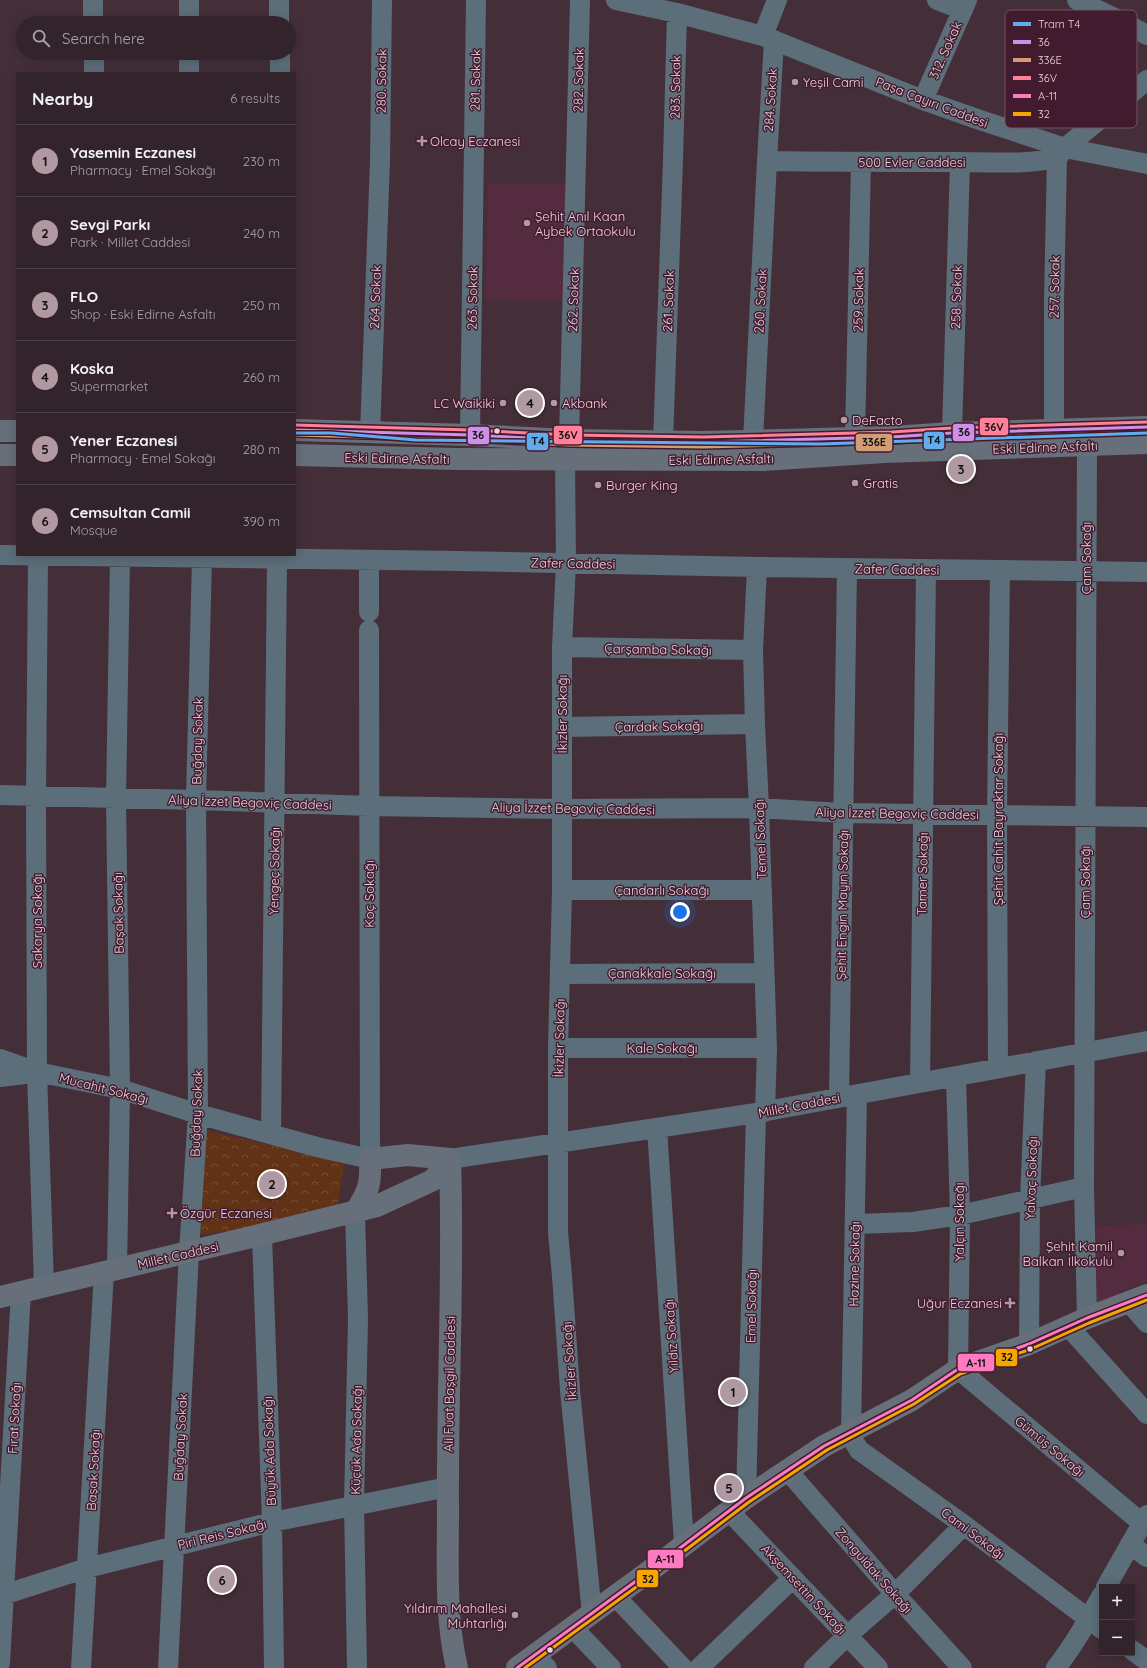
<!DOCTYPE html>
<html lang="en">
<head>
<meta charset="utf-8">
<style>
	body { margin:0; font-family:Quicksand,sans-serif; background:#3b2b33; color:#f1f3f6 }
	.controls { position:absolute; right:12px; bottom:12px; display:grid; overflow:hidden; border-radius:0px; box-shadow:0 2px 10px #0003 }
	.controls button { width:36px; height:36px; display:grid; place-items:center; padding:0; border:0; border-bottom:1px solid #4e4047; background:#33232b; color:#f1f3f6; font:20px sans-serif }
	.you { position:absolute; left:680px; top:912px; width:14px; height:14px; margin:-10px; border:3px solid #fff; border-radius:50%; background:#1a73e8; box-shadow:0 0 0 6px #1a73e833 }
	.badge { display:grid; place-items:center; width:26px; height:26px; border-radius:50%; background:#b199a3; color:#111; font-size:13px; font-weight:700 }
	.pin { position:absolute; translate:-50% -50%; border:2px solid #fff; box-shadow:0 1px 4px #0006 }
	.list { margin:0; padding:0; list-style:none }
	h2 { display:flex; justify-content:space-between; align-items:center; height:52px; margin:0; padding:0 16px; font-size:17px }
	h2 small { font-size:13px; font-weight:400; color:#a9a4a9 }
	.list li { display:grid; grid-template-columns:26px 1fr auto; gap:12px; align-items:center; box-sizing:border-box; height:72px; padding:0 16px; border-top:1px solid #4e4047 }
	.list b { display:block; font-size:15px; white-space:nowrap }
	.list p { margin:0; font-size:13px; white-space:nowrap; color:#a9a4a9 }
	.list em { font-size:13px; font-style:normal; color:#a9a4a9 }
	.icon { flex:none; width:22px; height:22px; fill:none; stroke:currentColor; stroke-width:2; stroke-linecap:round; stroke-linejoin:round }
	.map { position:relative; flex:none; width:1147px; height:1668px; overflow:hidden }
	.search { position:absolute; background:#33232b; box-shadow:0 2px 10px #0003; left:16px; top:16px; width:280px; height:44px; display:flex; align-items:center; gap:10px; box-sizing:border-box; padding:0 14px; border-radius:22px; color:#a9a4a9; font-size:15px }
	.panel { position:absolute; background:#33232b; box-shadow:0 2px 10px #0003; left:16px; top:72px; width:280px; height:484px; border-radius:0px }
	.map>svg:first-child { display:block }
</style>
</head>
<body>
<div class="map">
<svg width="1147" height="1668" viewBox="0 0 1147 1668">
	<defs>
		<pattern id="forest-crowns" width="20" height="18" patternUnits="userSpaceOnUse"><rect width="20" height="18" fill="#613216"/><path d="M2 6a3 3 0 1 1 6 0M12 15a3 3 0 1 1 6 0" fill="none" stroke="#784f37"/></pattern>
	</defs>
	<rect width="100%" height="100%" fill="#442f39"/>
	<!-- built -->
	<path fill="#552c3f" d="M488,183l80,1 -3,117 -80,-1z
		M1147,1224v57l-26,10 -6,7 -21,5 3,-77z"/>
	<!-- forest -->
	<path fill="url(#forest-crowns)" d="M205,1130l140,32 -8,45 -104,24 -32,3z"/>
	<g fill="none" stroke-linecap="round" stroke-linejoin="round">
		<!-- minor -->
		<path stroke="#5c6e7a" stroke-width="20" d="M93,0v23
			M279,0v23
			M616,0l61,13 86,23 160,64 57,20 85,28 82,16
			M937,0l26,10
			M1077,0l46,22 24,13
			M189,23v-23
			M763,36l14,-36
			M94,53v20
			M280,53v20
			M189,73v-20
			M923,100l44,-100
			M767,161c63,1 126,1 189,1 33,0 68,3 101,-4
			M1054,430v-129l3,-143 8,-10 82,-68
			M370,433l10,-272 2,-161
			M952,433l8,-271
			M470,435l6,-435
			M855,437l6,-275
			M569,440l11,-440
			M753,441l14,-280 7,-121
			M663,442l10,-282 4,-147
			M1087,446l-3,741 3,131
			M565,460l1,103 -4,84v243l-4,158v184l4,44 8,114 22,224
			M0,555l459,6 298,6 390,5
			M38,556l-2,243 1,273 7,214
			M369,561v51
			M757,567l-4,83 2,74 4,84 8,240 -2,64
			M562,647l191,3
			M563,727l192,-3
			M0,795l196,5 174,6 191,3 198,-1 84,5 304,4
			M562,890h200
			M560,974l204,-1
			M558,1048h209
			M0,1059l37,13 83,17 78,25 119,33 53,12 -1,-529
			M998,1068l-1,-253 3,-245
			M956,1076l4,139 -2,154 184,154
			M0,1077l33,-4
			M920,1083l6,-514
			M857,1094l-6,339 2,7 6,10 105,75 138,104
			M839,1098l8,-530
			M657,1128l27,416
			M271,1134l6,-575
			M450,1159l306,-46 391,-72
			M355,1212l3,107 -4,186 3,163
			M855,1224l58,-2 47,-7 124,-28
			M262,1235l10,287 2,146
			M117,1269l3,-180 -4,-290 4,-241
			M1129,1302l18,21
			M1068,1326l79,88
			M1029,1344l1,-145 6,-138
			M787,1470l108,124 67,74
			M746,1498l10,-385
			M729,1511l149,157
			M1130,1544l17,13
			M1106,1587l41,-72
			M0,1596l87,-28 185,-46 176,-35
			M615,1596l68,72
			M573,1628l38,40
			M1132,1650l15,11
			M535,1655l12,13
			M0,1663l21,-371
			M81,1668l23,-396
			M168,1668l21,-416 9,-138 -2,-314 6,-242
			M699,1668l94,-90
			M814,1668l33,-32 48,-42 69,-69
			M1056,1668c18,-23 32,-48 46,-73"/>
		<!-- major -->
		<path stroke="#676f7a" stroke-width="22" d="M295,430l175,5 99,5 134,2 189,-5 60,-4 195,-6
			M0,431h17
			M0,455h17
			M295,455l162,4 306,1 121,-8 263,-9
			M450,1159c4,117 -3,235 -2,352 0,52 -3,106 9,157
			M355,1212c14,-21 16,-28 15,-53l38,-4 42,4
			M0,1297l272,-65 105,-26 56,-26 17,-21
			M517,1668l130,-95 99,-75 78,-52 88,-46 46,-31 71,-25 58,-26 60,-23"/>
		<!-- bus-1 casing -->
		<g stroke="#421c2e" stroke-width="6">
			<path id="bus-1" d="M295,430l175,5 99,5 134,2 189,-5 60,-4 195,-6"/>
		</g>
		<!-- bus-2 casing -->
		<g stroke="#421c2e" stroke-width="6">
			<path id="bus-2" d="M295,435l175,5 99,5 134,2 189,-5 60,-4 195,-6"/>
		</g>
		<!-- bus-3 casing -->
		<g stroke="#421c2e" stroke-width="6">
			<path id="bus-3" d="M295,425l175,5 99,5 134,2 189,-5 60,-4 195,-6"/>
		</g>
		<!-- bus-4 casing -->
		<g stroke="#421c2e" stroke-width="6">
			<path id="bus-4" d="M517,1668l130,-95 99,-75 78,-52 88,-46 46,-31 71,-25 58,-26 60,-23"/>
		</g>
		<!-- bus-5 casing -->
		<g stroke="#421c2e" stroke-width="6">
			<path id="bus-5" d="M525,1668l125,-91 99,-75 78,-52 87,-46 46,-30 71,-25 58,-26 58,-23"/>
		</g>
		<!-- bus-1 -->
		<use href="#bus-1" stroke="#ce8fe9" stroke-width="3"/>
		<!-- bus-2 -->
		<use href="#bus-2" stroke="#d39c74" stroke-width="3"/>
		<!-- bus-3 -->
		<use href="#bus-3" stroke="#ff8098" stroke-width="3"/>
		<!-- bus-4 -->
		<use href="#bus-4" stroke="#fe7ac1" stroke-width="3"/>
		<!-- bus-5 -->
		<use href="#bus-5" stroke="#f7a600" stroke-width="3"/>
		<!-- tram-1 casing -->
		<g stroke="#421c2e" stroke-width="6">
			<path id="tram-1" d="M295,433h36l85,7 405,4 326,-11"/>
		</g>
		<!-- tram-1 -->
		<use href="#tram-1" stroke="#60acee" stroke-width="3"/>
	</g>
	<!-- markers -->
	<g fill="#b199a3" stroke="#421c2e" stroke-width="1.5">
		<circle cx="795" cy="82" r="4"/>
		<path d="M420 135h4v4h4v4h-4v4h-4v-4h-4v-4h4z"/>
		<circle cx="527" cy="223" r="4"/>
		<circle cx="503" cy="403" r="4"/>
		<circle cx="554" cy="403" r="4"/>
		<circle cx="844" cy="420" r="4"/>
		<circle cx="855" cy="483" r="4"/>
		<circle cx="598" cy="485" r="4"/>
		<path d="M170 1207h4v4h4v4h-4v4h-4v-4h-4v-4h4z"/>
		<circle cx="1121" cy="1253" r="4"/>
		<path d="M1008 1297h4v4h4v4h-4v4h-4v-4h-4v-4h4z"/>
		<circle cx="515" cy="1615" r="4"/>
	</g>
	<g fill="#ecd2dc" stroke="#421c2e" stroke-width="1.5">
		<circle cx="497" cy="431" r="3.5"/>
		<circle cx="1030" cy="1349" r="3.5"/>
		<circle cx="550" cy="1650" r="3.5"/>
	</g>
	<g text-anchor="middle" stroke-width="3" stroke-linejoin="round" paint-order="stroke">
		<!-- street labels -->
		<g font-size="13" fill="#ecd2dc" stroke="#421c2e">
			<text transform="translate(945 50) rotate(-66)" y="5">312. Sokak</text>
			<text transform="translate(475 80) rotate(-89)" y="5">281. Sokak</text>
			<text transform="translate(578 80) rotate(-89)" y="5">282. Sokak</text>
			<text transform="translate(381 81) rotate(-89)" y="5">280. Sokak</text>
			<text transform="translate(675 87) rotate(-89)" y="5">283. Sokak</text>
			<text transform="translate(770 100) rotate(-86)" y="5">284. Sokak</text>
			<text transform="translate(932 102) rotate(21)" y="5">Paşa Çayırı Caddesi</text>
			<text x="912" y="167">500 Evler Caddesi</text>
			<text transform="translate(1054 287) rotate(-89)" y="5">257. Sokak</text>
			<text transform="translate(375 297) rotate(-88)" y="5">264. Sokak</text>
			<text transform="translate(956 297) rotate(-88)" y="5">258. Sokak</text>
			<text transform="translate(472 298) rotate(-89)" y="5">263. Sokak</text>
			<text transform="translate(573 300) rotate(-88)" y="5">262. Sokak</text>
			<text transform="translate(858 300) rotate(-89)" y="5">259. Sokak</text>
			<text transform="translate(668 301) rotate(-88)" y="5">261. Sokak</text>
			<text transform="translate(760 301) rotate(-87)" y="5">260. Sokak</text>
			<text transform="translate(1045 447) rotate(-2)" y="5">Eski Edirne Asfaltı</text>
			<text transform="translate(397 458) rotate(1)" y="5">Eski Edirne Asfaltı</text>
			<text transform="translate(721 459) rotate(-1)" y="5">Eski Edirne Asfaltı</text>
			<text transform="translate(1086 558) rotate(-90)" y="5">Çam Sokağı</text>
			<text transform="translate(573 563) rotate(1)" y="5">Zafer Caddesi</text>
			<text transform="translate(897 569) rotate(1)" y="5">Zafer Caddesi</text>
			<text transform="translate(658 649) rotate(1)" y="5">Çarşamba Sokağı</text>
			<text transform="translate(562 714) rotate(-90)" y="5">İkizler Sokağı</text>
			<text transform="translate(659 726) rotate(-1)" y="5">Çardak Sokağı</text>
			<text transform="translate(197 741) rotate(-89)" y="5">Buğday Sokak</text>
			<text transform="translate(250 802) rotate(2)" y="5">Aliya İzzet Begoviç Caddesi</text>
			<text transform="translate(573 808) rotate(1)" y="5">Aliya İzzet Begoviç Caddesi</text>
			<text transform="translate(897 813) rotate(1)" y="5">Aliya İzzet Begoviç Caddesi</text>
			<text transform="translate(998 819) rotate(-90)" y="5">Şehit Cahit Bayraktar Sokağı</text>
			<text transform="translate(760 839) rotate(-92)" y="5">Temel Sokağı</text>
			<text transform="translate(274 871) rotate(-89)" y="5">Yengeç Sokağı</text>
			<text transform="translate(922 874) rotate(-89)" y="5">Tamer Sokağı</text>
			<text transform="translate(1085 882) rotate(-90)" y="5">Çam Sokağı</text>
			<text x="662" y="895">Çandarlı Sokağı</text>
			<text transform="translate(369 894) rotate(-90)" y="5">Koç Sokağı</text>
			<text transform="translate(842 905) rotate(-89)" y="5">Şehit Engin Mayın Sokağı</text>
			<text transform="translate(118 913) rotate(-91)" y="5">Başak Sokağı</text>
			<text transform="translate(37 921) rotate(-90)" y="5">Sakarya Sokağı</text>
			<text x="662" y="978">Çanakkale Sokağı</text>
			<text transform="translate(559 1038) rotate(-89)" y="5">İkizler Sokağı</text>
			<text x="662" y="1053">Kale Sokağı</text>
			<text transform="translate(104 1088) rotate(14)" y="5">Mucahit Sokağı</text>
			<text transform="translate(799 1105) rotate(-11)" y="5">Millet Caddesi</text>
			<text transform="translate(196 1113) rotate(-88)" y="5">Buğday Sokak</text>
			<text transform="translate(1031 1178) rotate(-88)" y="5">Yalvaç Sokağı</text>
			<text transform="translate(959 1222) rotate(-90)" y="5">Yalçın Sokağı</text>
			<text transform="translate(178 1255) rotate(-13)" y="5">Millet Caddesi</text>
			<text transform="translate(854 1264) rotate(-89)" y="5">Hazine Sokağı</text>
			<text transform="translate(751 1306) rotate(-89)" y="5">Emel Sokağı</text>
			<text transform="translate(671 1336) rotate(-94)" y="5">Yıldız Sokağı</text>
			<text transform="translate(569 1361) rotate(-94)" y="5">İkizler Sokağı</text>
			<text transform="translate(449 1384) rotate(-89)" y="5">Ali Fuat Başgil Caddesi</text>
			<text transform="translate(14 1418) rotate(-87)" y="5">Fırat Sokağı</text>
			<text transform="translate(180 1437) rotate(-87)" y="5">Buğday Sokak</text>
			<text transform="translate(356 1440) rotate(-89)" y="5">Küçük Ada Sokağı</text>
			<text transform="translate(1050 1446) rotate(40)" y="5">Gümüş Sokağı</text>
			<text transform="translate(269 1451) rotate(-92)" y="5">Büyük Ada Sokağı</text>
			<text transform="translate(93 1470) rotate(-87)" y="5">Başak Sokağı</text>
			<text transform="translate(973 1533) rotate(37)" y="5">Cami Sokağı</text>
			<text transform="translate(222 1534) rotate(-14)" y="5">Piri Reis Sokağı</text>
			<text transform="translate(874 1570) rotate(49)" y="5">Zonguldak Sokağı</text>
			<text transform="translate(804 1589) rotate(47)" y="5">Akşemsettin Sokağı</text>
		</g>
		<!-- poi labels -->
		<g font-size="13" fill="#ecd2dc" stroke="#421c2e" text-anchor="start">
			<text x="803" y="87">Yeşil Cami</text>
			<text x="430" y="146">Olcay Eczanesi</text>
			<text x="535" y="221">Şehit Anıl Kaan<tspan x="535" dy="15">Aybek Ortaokulu</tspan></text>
			<text x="495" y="408" text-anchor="end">LC Waikiki</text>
			<text x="562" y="408">Akbank</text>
			<text x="852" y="425">DeFacto</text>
			<text x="863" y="488">Gratis</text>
			<text x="606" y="490">Burger King</text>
			<text x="180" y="1218">Özgür Eczanesi</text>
			<text x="1113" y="1251" text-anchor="end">Şehit Kamil<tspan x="1113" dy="15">Balkan İlkokulu</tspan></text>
			<text x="1002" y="1308" text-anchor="end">Uğur Eczanesi</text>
			<text x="507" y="1613" text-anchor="end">Yıldırım Mahallesi<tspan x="507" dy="15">Muhtarlığı</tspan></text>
		</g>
	</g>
	<!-- legend -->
	<rect x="1005" y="10" width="132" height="118" rx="6" fill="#421c2e" stroke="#755362" stroke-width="1"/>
	<rect x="1013" y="22" width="18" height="4" fill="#60acee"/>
	<rect x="1013" y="40" width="18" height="4" fill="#ce8fe9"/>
	<rect x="1013" y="58" width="18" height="4" fill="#d39c74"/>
	<rect x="1013" y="76" width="18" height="4" fill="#ff8098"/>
	<rect x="1013" y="94" width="18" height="4" fill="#fe7ac1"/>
	<rect x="1013" y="112" width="18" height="4" fill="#f7a600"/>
	<g font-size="11" fill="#ecd2dc">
		<text x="1038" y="28">Tram T4</text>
		<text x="1038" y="46">36</text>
		<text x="1038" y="64">336E</text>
		<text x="1038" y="82">36V</text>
		<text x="1038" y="100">A-11</text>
		<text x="1038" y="118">32</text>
	</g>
	<g stroke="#421c2e" stroke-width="1.5">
		<rect x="979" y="417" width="30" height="19" rx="4" fill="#ff8098"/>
		<rect x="952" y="423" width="23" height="19" rx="4" fill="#ce8fe9"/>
		<rect x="553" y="425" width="30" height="20" rx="4" fill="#ff8098"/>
		<rect x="467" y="426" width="23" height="19" rx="4" fill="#ce8fe9"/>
		<rect x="923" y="431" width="22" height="19" rx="4" fill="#60acee"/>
		<rect x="526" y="432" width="23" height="19" rx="4" fill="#60acee"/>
		<rect x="855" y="433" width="38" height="19" rx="4" fill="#d39c74"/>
		<rect x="995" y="1348" width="23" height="19" rx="4" fill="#f7a600"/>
		<rect x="957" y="1353" width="38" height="19" rx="4" fill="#fe7ac1"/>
		<rect x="647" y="1549" width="37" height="20" rx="4" fill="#fe7ac1"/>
		<rect x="636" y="1569" width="23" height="19" rx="4" fill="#f7a600"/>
	</g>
	<g font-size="11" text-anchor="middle" font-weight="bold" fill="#111">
		<text x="994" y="431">36V</text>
		<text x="964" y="436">36</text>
		<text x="568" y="439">36V</text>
		<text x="478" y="439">36</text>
		<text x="934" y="444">T4</text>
		<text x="538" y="445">T4</text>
		<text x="874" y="446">336E</text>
		<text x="1007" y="1361">32</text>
		<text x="976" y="1367">A-11</text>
		<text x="665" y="1563">A-11</text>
		<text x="648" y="1583">32</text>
	</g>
</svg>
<div class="controls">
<button>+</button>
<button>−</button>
</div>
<div class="you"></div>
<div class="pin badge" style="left:733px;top:1392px">1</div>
<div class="pin badge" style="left:272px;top:1184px">2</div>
<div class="pin badge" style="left:961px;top:469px">3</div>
<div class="pin badge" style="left:530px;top:403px">4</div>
<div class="pin badge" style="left:729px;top:1488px">5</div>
<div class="pin badge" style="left:222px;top:1580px">6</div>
<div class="search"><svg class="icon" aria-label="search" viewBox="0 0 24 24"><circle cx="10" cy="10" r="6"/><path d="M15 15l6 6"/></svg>Search here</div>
<section class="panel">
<h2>Nearby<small>6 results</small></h2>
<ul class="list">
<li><span class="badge">1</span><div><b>Yasemin Eczanesi</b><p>Pharmacy · Emel Sokağı</p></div><em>230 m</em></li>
<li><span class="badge">2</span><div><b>Sevgi Parkı</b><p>Park · Millet Caddesi</p></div><em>240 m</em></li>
<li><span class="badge">3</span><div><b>FLO</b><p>Shop · Eski Edirne Asfaltı</p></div><em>250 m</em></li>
<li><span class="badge">4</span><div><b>Koska</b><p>Supermarket</p></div><em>260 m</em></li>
<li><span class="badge">5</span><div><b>Yener Eczanesi</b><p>Pharmacy · Emel Sokağı</p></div><em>280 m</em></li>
<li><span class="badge">6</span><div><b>Cemsultan Camii</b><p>Mosque</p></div><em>390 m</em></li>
</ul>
</section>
</div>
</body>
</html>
